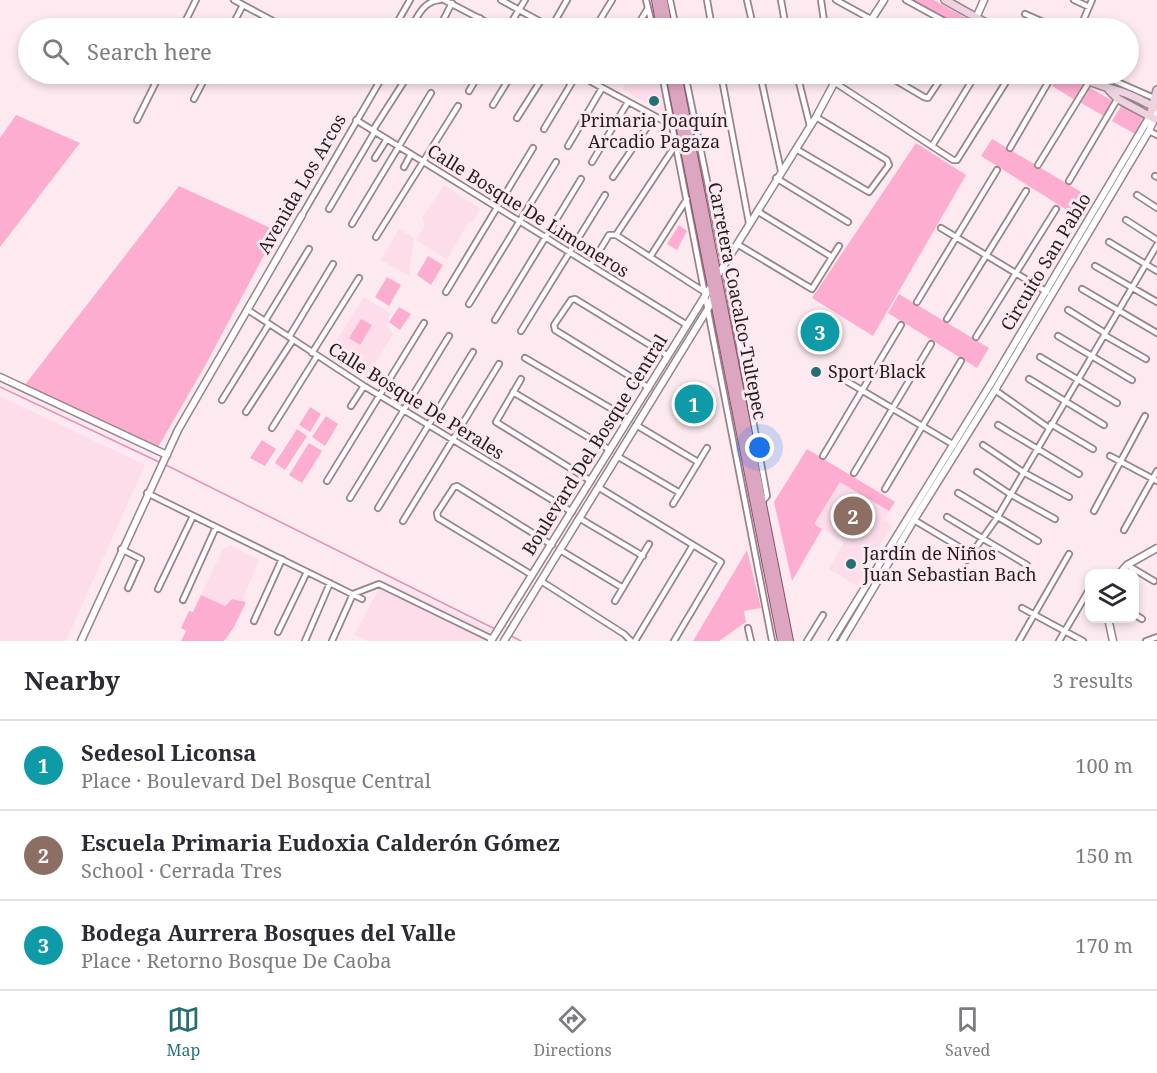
<!DOCTYPE html>
<html lang="en">
<head>
<meta charset="utf-8">
<style>
	body { margin:0; font-family:"Noto Serif",serif; background:#f7f7f7; color:#2b2b33 }
	.controls { position:absolute; right:18px; bottom:18px; display:grid; overflow:hidden; border-radius:12px; box-shadow:0 3px 9px #0003 }
	.controls button { width:54px; height:54px; display:grid; place-items:center; padding:0; border:0; border-bottom:2px solid #e1e1e2; background:#fff; color:#2b2b33; font:30px sans-serif }
	.you { position:absolute; left:760px; top:448px; width:21px; height:21px; margin:-15px; border:4px solid #fff; border-radius:50%; background:#1a73e8; box-shadow:0 0 0 9px #1a73e833 }
	.badge { display:grid; place-items:center; width:39px; height:39px; border-radius:50%; background:#246f74; color:#fff; font-size:20px; font-weight:700 }
	.pin { position:absolute; translate:-50% -50%; border:3px solid #fff; box-shadow:0 2px 6px #0006 }
	.list { margin:0; padding:0; list-style:none }
	h2 { display:flex; justify-content:space-between; align-items:center; height:78px; margin:0; padding:0 24px; font-size:26px }
	h2 small { font-size:20px; font-weight:400; color:#7c7c81 }
	.list li { display:grid; grid-template-columns:39px 1fr auto; gap:18px; align-items:center; box-sizing:border-box; height:90px; padding:0 24px; border-top:2px solid #e1e1e2 }
	.list b { display:block; font-size:22px; white-space:nowrap }
	.list p { margin:0; font-size:20px; white-space:nowrap; color:#7c7c81 }
	.list em { font-size:20px; font-style:normal; color:#7c7c81 }
	.icon { flex:none; width:33px; height:33px; fill:none; stroke:currentColor; stroke-width:2; stroke-linecap:round; stroke-linejoin:round }
	.map { position:relative; flex:none; width:1157px; height:641px; overflow:hidden }
	.search { position:absolute; background:#fff; box-shadow:0 3px 9px #0003; left:18px; right:18px; top:18px; height:66px; display:flex; align-items:center; gap:15px; box-sizing:border-box; padding:0 21px; border-radius:33px; color:#7c7c81; font-size:22px }
	.sheet { height:348px; background:#fff }
	nav { display:flex; justify-content:space-around; align-items:center; box-sizing:border-box; height:84px; border-top:2px solid #e1e1e2; background:#fff; font-size:16px; color:#7c7c81 }
	nav a { display:grid; justify-items:center; gap:3px }
	nav .on { color:#246f74 }
	.map>svg:first-child { display:block }
</style>
</head>
<body>
<div class="map">
<svg width="1157" height="641" viewBox="0 0 1157 641">
	<rect width="100%" height="100%" fill="#fdeaf1"/>
	<!-- built -->
	<path fill="#fdddea" d="M631,74h27l8,40 -44,-25z
		M444,185l36,24 -7,13 -4,-1 -22,39 -31,-20 9,-16 -3,-6z
		M399,229l15,9 -5,38 -28,-16z
		M364,297l26,16 -3,13 6,8 -25,41 -3,-2 -4,4 -35,-21z
		M0,396l145,69 -79,176h-66z
		M840,482l49,29 -5,9 8,5 -20,33 1,1 -16,27 -28,-17 15,-27 -30,-18z
		M229,545l30,15 -16,39 -3,1 -8,-2 -7,8 -24,-11 21,-44 3,-3 2,1z
		M384,580l106,50 -6,11h-117l-13,-6z"/>
	<!-- green -->
	<path fill="#fdadd0" d="M913,0h21l50,28h-21z
		M1060,74h6l18,10 -9,16 -23,-14z
		M1090,88l23,13 -9,15 -23,-13z
		M1121,106l23,13 -9,15 -23,-13z
		M16,115l64,28 -80,104v-109z
		M992,139l89,53 -11,20 -89,-56z
		M916,143l50,32 -93,161 -61,-38z
		M179,186l98,45 -71,133 -49,85 -133,-63z
		M679,225l8,6 -10,19 -10,-6z
		M428,256l15,9 -12,20 -14,-10z
		M387,277l14,8 -12,21 -14,-9z
		M899,294l90,54 -12,20 -89,-55z
		M399,307l12,7 -11,16 -11,-8z
		M361,319l11,6 -12,20 -11,-7z
		M310,407l11,7 -11,18 -11,-7z
		M326,416l12,8 -13,22 -13,-9z
		M297,429l10,7 -22,34 -10,-7z
		M262,440l14,9 -11,17 -15,-8z
		M309,443l13,8 -20,32 -13,-8z
		M807,449l88,53 -6,9 -49,-29 -26,42 8,5 -30,52 -18,-79z
		M747,550l14,58 -17,3 2,11 -27,19h-26z
		M201,595l24,11 7,-7 14,3 -12,25 -10,14h-43l5,-10 -5,-3 8,-17 4,1z"/>
	<g fill="none" stroke-linecap="round" stroke-linejoin="round">
		<!-- stream -->
		<path stroke="#e98eb7" stroke-width="1.5" d="M0,387l159,75
			M164,464l331,165
			M511,636l10,5"/>
		<!-- minor casing -->
		<g stroke="#98838b" stroke-width="8">
			<path id="minor" d="M234,0l52,28
				M444,0l54,28
				M501,0l51,28
				M646,0l7,28
				M670,0l6,28
				M707,0l5,28
				M747,0l6,26
				M781,0l5,28
				M821,0l4,28
				M836,0l51,28
				M906,0l51,28
				M1074,0l15,7
				M1025,14l32,14
				M509,26l16,-26
				M182,28l14,-28
				M231,28l12,-23
				M394,28l16,-28
				M411,28c7,-13 13,-27 29,-28
				M439,28l13,-25
				M474,28l6,-10
				M551,28l16,-28
				M595,28l17,-28
				M636,28l12,-20
				M741,28l44,-7
				M1080,28l12,-28
				M662,74l110,567
				M685,74l39,189 43,233 -5,6
				M721,74l28,149
				M760,74l21,97
				M797,74l13,52
				M833,74l1,8 119,78h4l54,-86
				M885,74l39,23 4,1 16,-24
				M1099,74l55,24
				M446,75l1,-1
				M469,91l10,-17
				M194,99l13,-25
				M493,105l19,-31
				M517,118l28,-44
				M137,120l23,-46
				M356,120l331,205
				M544,129l33,-55 96,52
				M373,130l32,-50
				M1149,131l8,4
				M568,146l34,-58
				M932,146l44,-72
				M1010,148l43,-74
				M796,149l73,43 20,-27 -2,-5 -71,-43
				M375,158l12,-19
				M592,162l36,-60
				M1038,165l51,-83
				M404,167l7,-13
				M1155,176l2,1
				M613,177l41,-60
				M776,178l72,44
				M1069,181l49,-83
				M1137,195l20,13
				M329,209l46,-78
				M757,211l75,46
				M302,215l82,-141
				M1126,220l31,20
				M352,224l79,-131
				M941,228l106,64
				M616,235l61,-92
				M616,235l90,58
				M376,237l82,-131
				M1109,242l48,29
				M737,244l75,45 27,-43
				M650,257l37,-58
				M591,265l18,-30h7
				M1095,266l62,36
				M1082,289l75,44
				M446,292l87,-144
				M917,302l80,-132
				M469,304l87,-142
				M248,310l116,76 208,126
				M1068,310l37,23
				M947,319l79,-128
				M495,320l86,-141
				M265,321l44,-72
				M521,331l84,-136
				M1104,335l42,24
				M1058,336l74,44
				M289,337l44,-73
				M976,337l80,-128
				M312,353l47,-75
				M1040,357l77,46
				M525,358l104,61
				M521,379l-25,43 95,59
				M1029,379l75,46
				M848,382l106,63
				M649,388l-94,-58 -1,-5 17,-25 4,-1 93,57
				M995,390l54,38
				M513,392l97,58
				M222,400l47,-76
				M351,406l13,-20
				M246,412l47,-72
				M1051,424l42,25
				M636,425l62,37
				M998,425l81,49
				M272,428l45,-72
				M983,445l40,27 46,25
				M617,456l63,37
				M823,456l78,-131
				M1110,456l47,25
				M977,472l33,22 45,25
				M854,473l77,-129
				M327,481l97,-158
				M598,487l123,75 -47,79
				M885,489l76,-128
				M147,493l215,106
				M958,493l80,48
				M350,498l99,-162
				M673,504l34,-56
				M378,508l95,-156
				M1094,511l51,-95
				M947,517l80,48
				M579,518l64,38
				M914,520l57,34
				M403,521l96,-157
				M1124,530l33,-59
				M121,549l20,10 -13,29
				M560,550l63,38
				M967,560l30,-42 160,-273
				M1127,565l27,16
				M532,575l-94,-57 -1,-5 17,-26 3,-1 95,59
				M541,581l83,53 7,7
				M158,589l35,-73
				M183,600l33,-73
				M615,601l34,-57
				M1022,608l61,33
				M1134,614l8,5
				M254,621l28,-62
				M748,628l3,13
				M278,632l29,-60
				M305,641l25,-58
				M332,641l21,-47 26,-10 113,55
				M635,641l58,-96
				M807,641l16,-26
				M1019,641l50,-87
				M1059,641l31,-53
				M1146,641l11,-4"/>
		</g>
		<!-- tertiary casing -->
		<g stroke="#98838b" stroke-width="9">
			<path id="tertiary" d="M976,18l8,-18
				M866,28l18,-28
				M0,377l167,78
				M1119,574l8,-9 30,-17
				M1108,618l5,23
				M81,641l97,-211 124,-215
				M491,641l325,-524 23,-43
				M504,641l205,-334 4,-12
				M832,641l158,-256 160,-269
				M842,641l72,-121 81,-130 154,-259 8,-18"/>
		</g>
		<!-- secondary casing -->
		<g stroke="#98838b" stroke-width="10">
			<path id="secondary" d="M945,0l50,28
				M1074,74c18,10 29,12 48,18 12,4 24,11 35,16
				M1109,90l9,9 37,20
				M1150,116l7,-26"/>
		</g>
		<!-- primary casing -->
		<g stroke="#8e4f6d" stroke-width="10">
			<path id="primary" d="M656,0l5,28
				M663,0l5,28
				M670,74l112,567
				M677,74l112,567"/>
		</g>
		<!-- minor -->
		<use href="#minor" stroke="#fff" stroke-width="4.5"/>
		<!-- tertiary -->
		<use href="#tertiary" stroke="#fff" stroke-width="6"/>
		<!-- secondary -->
		<use href="#secondary" stroke="#eed2e0" stroke-width="7"/>
		<!-- primary -->
		<use href="#primary" stroke="#dda6c0" stroke-width="8"/>
	</g>
	<!-- markers -->
	<g fill="#246f74" stroke="#fdeaf1" stroke-width="2">
		<circle cx="654" cy="101" r="6"/>
		<circle cx="816" cy="372" r="6"/>
		<circle cx="851" cy="564" r="6"/>
	</g>
	<g text-anchor="middle" stroke-width="6" stroke-linejoin="round" paint-order="stroke">
		<!-- poi labels -->
		<g font-size="18" fill="#251d20" stroke="#fdeaf1" text-anchor="start">
			<text x="654" y="127" text-anchor="middle">Primaria Joaquín<tspan x="654" dy="21">Arcadio Pagaza</tspan></text>
			<text x="828" y="378">Sport Black</text>
			<text x="863" y="560">Jardín de Niños<tspan x="863" dy="21">Juan Sebastian Bach</tspan></text>
		</g>
		<!-- street labels -->
		<g font-size="18" fill="#251d20" stroke="#fdeaf1">
			<text transform="translate(302 184) rotate(-60)" y="6">Avenida Los Arcos</text>
			<text transform="translate(528 211) rotate(32)" y="6">Calle Bosque De Limoneros</text>
			<text transform="translate(1046 262) rotate(-59)" y="6">Circuito San Pablo</text>
			<text transform="translate(737 301) rotate(79)" y="6">Carretera Coacalco-Tultepec</text>
			<text transform="translate(416 401) rotate(32)" y="6">Calle Bosque De Perales</text>
			<text transform="translate(595 445) rotate(-58)" y="6">Boulevard Del Bosque Central</text>
		</g>
	</g>
</svg>
<div class="controls">
<button><svg class="icon" aria-label="layers" viewBox="0 0 24 24"><path d="M12 4l9 5-9 5-9-5zM3 14l9 5 9-5"/></svg></button>
</div>
<div class="you"></div>
<div class="pin badge" style="left:694px;top:404px;background:#0f9aa8">1</div>
<div class="pin badge" style="left:853px;top:516px;background:#8d6e63">2</div>
<div class="pin badge" style="left:820px;top:332px;background:#0f9aa8">3</div>
<div class="search"><svg class="icon" aria-label="search" viewBox="0 0 24 24"><circle cx="10" cy="10" r="6"/><path d="M15 15l6 6"/></svg>Search here</div>
</div>
<section class="sheet">
<h2>Nearby<small>3 results</small></h2>
<ul class="list">
<li><span class="badge" style="background:#0f9aa8">1</span><div><b>Sedesol Liconsa</b><p>Place · Boulevard Del Bosque Central</p></div><em>100 m</em></li>
<li><span class="badge" style="background:#8d6e63">2</span><div><b>Escuela Primaria Eudoxia Calderón Gómez</b><p>School · Cerrada Tres</p></div><em>150 m</em></li>
<li><span class="badge" style="background:#0f9aa8">3</span><div><b>Bodega Aurrera Bosques del Valle</b><p>Place · Retorno Bosque De Caoba</p></div><em>170 m</em></li>
</ul>
</section>
<nav>
<a class="on"><svg class="icon" aria-label="map" viewBox="0 0 24 24"><path d="M3 6l6-2 6 2 6-2v14l-6 2-6-2-6 2zM9 4v14M15 6v14"/></svg>Map</a>
<a><svg class="icon" aria-label="directions" viewBox="0 0 24 24"><path d="M12 3l9 9-9 9-9-9zM9 14v-3h6M13 9l2 2-2 2"/></svg>Directions</a>
<a><svg class="icon" aria-label="saved" viewBox="0 0 24 24"><path d="M7 4h10v16l-5-4-5 4z"/></svg>Saved</a>
</nav>
</body>
</html>
